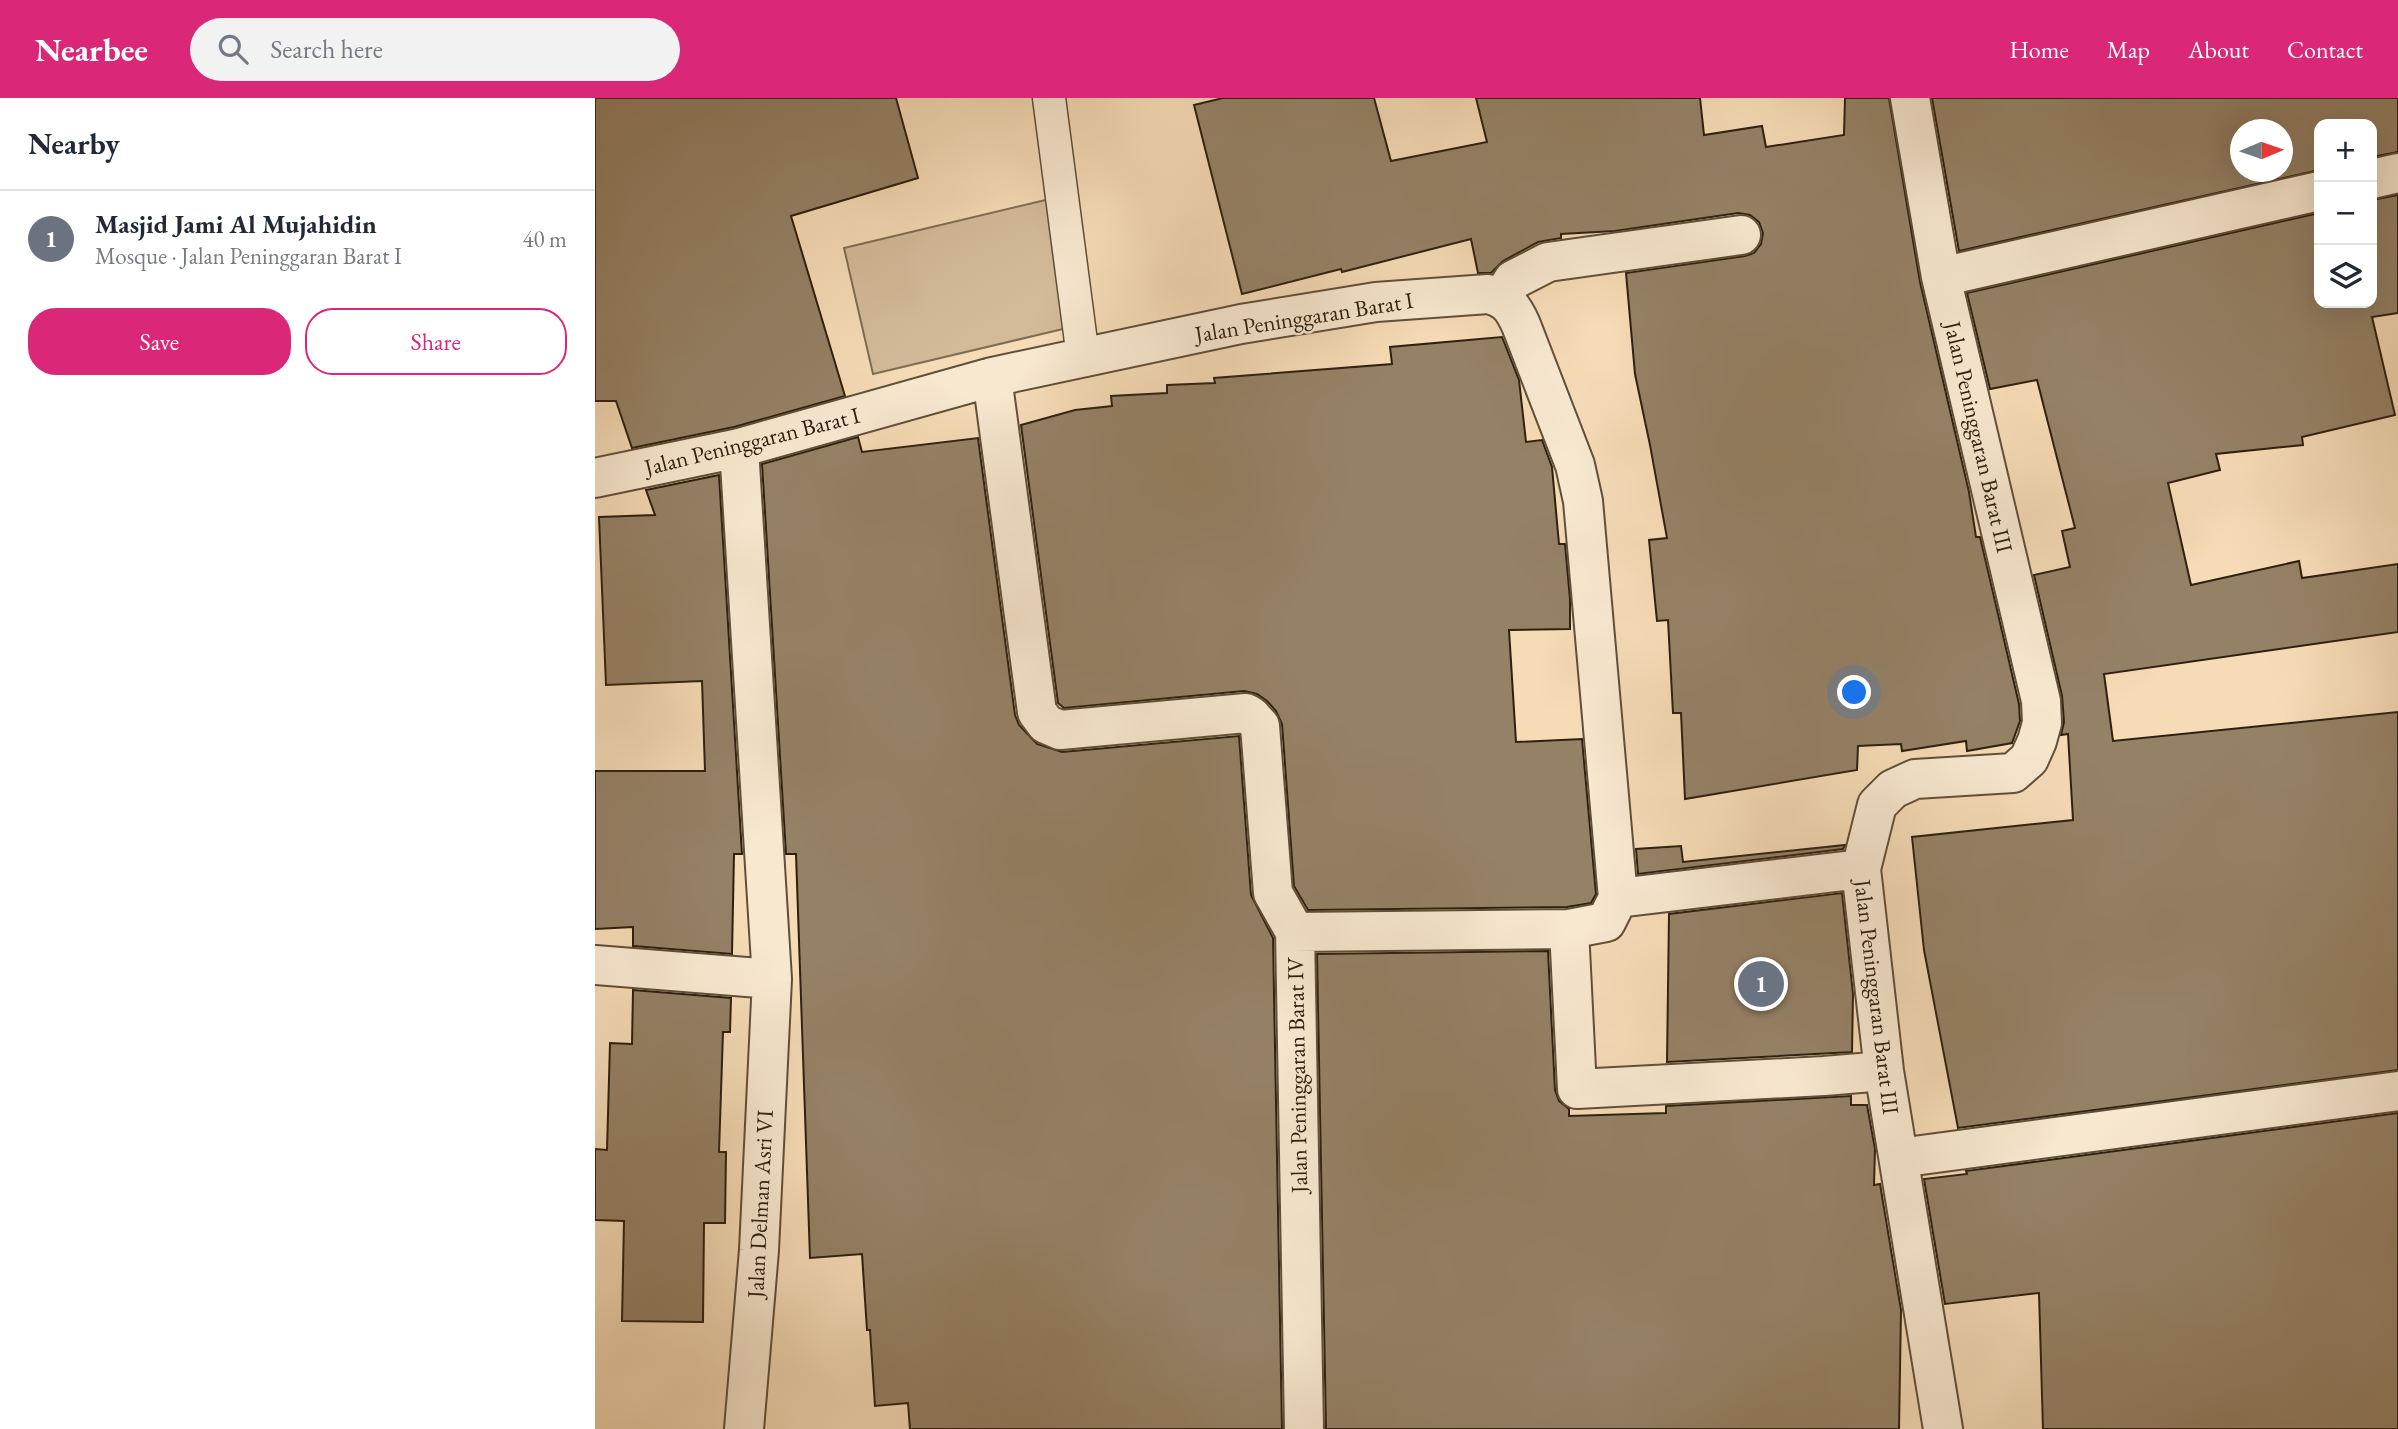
<!DOCTYPE html>
<html lang="en">
<head>
<meta charset="utf-8">
<style>
	body { margin:0; font-family:"EB Garamond",serif; background:#f2f2f3; color:#1f2937 }
	.controls { position:absolute; right:21px; top:21px; display:grid; overflow:hidden; border-radius:14px; box-shadow:0 7px 28px #0002 }
	.controls button { width:63px; height:63px; display:grid; place-items:center; padding:0; border:0; border-bottom:2px solid #e0e1e3; background:#fff; color:#1f2937; font:35px sans-serif }
	.compass { position:absolute; left:1635px; top:21px; width:63px; height:63px; border-radius:50%; background:#fff; box-shadow:0 7px 28px #0002; rotate:88deg }
	.you { position:absolute; left:1260px; top:595px; width:24px; height:24px; margin:-18px; border:5px solid #fff; border-radius:50%; background:#1a73e8; box-shadow:0 0 0 10px #1a73e833 }
	.badge { display:grid; place-items:center; width:46px; height:46px; border-radius:50%; background:#db2777; color:#fff; font-size:23px; font-weight:700 }
	.pin { position:absolute; translate:-50% -50%; border:4px solid #fff; box-shadow:0 2px 7px #0006 }
	.list { margin:0; padding:0; list-style:none }
	h2 { display:flex; justify-content:space-between; align-items:center; height:91px; margin:0; padding:0 28px; font-size:30px }
	h2 small { font-size:23px; font-weight:400; color:#747a83 }
	.list li { display:grid; grid-template-columns:46px 1fr auto; gap:21px; align-items:center; box-sizing:border-box; height:98px; padding:0 28px; border-top:2px solid #e0e1e3 }
	.list b { display:block; font-size:26px; white-space:nowrap }
	.list p { margin:0; font-size:23px; white-space:nowrap; color:#747a83 }
	.list em { font-size:23px; font-style:normal; color:#747a83 }
	.actions { display:flex; gap:14px; padding:21px 28px }
	.actions a { flex:1; padding:16px 0; border:2px solid #db2777; border-radius:28px; text-align:center; font-size:24px; color:#db2777 }
	.actions .main { background:#db2777; color:#fff }
	.icon { flex:none; width:38px; height:38px; fill:none; stroke:currentColor; stroke-width:2; stroke-linecap:round; stroke-linejoin:round }
	.map { position:relative; flex:none; width:1803px; height:1331px; overflow:hidden }
	header { display:flex; align-items:center; gap:42px; box-sizing:border-box; height:98px; padding:0 35px; background:#db2777; color:#fff }
	header strong { font-size:33px }
	nav { display:flex; gap:38px; margin-inline-start:auto; font-size:24px }
	.search { width:490px; height:63px; background:#f2f2f3; display:flex; align-items:center; gap:18px; box-sizing:border-box; padding:0 24px; border-radius:38px; color:#747a83; font-size:26px }
	main { display:flex }
	aside { flex:1; background:#fff }
	.map>svg:first-child { display:block }
</style>
</head>
<body>
<header>
<strong>Nearbee</strong>
<div class="search"><svg class="icon" aria-label="search" viewBox="0 0 24 24"><circle cx="10" cy="10" r="6"/><path d="M15 15l6 6"/></svg>Search here</div>
<nav><a>Home</a><a>Map</a><a>About</a><a>Contact</a></nav>
</header>
<main>
<aside>
<h2>Nearby<small></small></h2>
<ul class="list">
<li><span class="badge" style="background:#6b7280">1</span><div><b>Masjid Jami Al Mujahidin</b><p>Mosque · Jalan Peninggaran Barat I</p></div><em>40 m</em></li>
</ul>
<div class="actions"><a class="main">Save</a><a>Share</a></div>
</aside>
<div class="map">
<svg width="1803" height="1331" viewBox="0 0 1803 1331">
	<rect width="100%" height="100%" fill="#f5dbb6"/>
	<filter id="stains"><feTurbulence type="fractalNoise" baseFrequency=".00286" numOctaves="4"/><feColorMatrix values="0 0 0 0 .2 0 0 0 0 .09 0 0 0 0 .02 0 0 0 .5 -.17"/></filter>
	<radialGradient id="worn" r=".72"><stop offset=".6" stop-color="#630" stop-opacity="0"/><stop offset="1" stop-color="#630" stop-opacity=".3"/></radialGradient>
	<!-- green -->
	<path fill="#d3bb9a" stroke="#806e54" stroke-width="2" d="M459,100l30,126 -211,50 -29,-126z"/>
	<!-- building -->
	<path fill="#958166" stroke="#2e200f" stroke-width="2" fill-rule="evenodd" d="M0,0h301l22,80 -127,38 54,180 -111,31 -102,21 -16,-47h-21z
		M628,0h151l17,63 96,-19 -11,-44h224l4,37 58,-9 4,21 78,-12 1,-37h44l31,184 49,210 7,45h4l39,167 1,17 -8,22 -45,8 -1,-10 -64,10 -1,-7 -43,2 -1,24 -172,29 -4,-86h-8l-5,-93 -11,1 -8,-81 18,-2 -17,-93 -15,-71 -9,-101 119,-17 9,-3 7,-9 2,-11 -4,-11 -9,-7 -12,-2 -123,18 -54,3v4l-23,4 -35,19 -12,12h-13l-7,-34 -129,33 -1,-3 -99,25 -48,-189z
		M1337,0h466v54l-26,5v-33h-53v46l-360,81zM1646,32h42v42h-42z
		M1803,97v118l-26,4 23,98 -93,22 1,8 -87,9 4,16 -52,13 23,102 108,-24 3,17 96,-14v68l-294,42 9,67 285,-29v358l-440,58 -34,-178 -12,-113 161,-17 -5,-86 -7,1 3,-13 -2,-26 -28,-121 36,-8 -8,-36 13,-3 -38,-148 -47,9 -23,-96 352,-80v90h53v-103z
		M907,239l17,43 7,62 16,-2 10,27 7,77h6l5,55v30l-61,1 7,112 66,-3 14,155 -5,9 -24,4 -259,3 -14,-24 -12,-162 -6,-13 -9,-10 -10,-7 -13,-3 -180,17 -6,-5 -37,-278 54,-15 37,-4 -1,-10 56,-3v-8l48,-2 -1,-5 178,-14 -2,-17z
		M263,339l4,15 116,-14 37,277 4,10 18,19 25,8 177,-16 12,159 22,43 9,491h-372l-2,-26 -33,3 -5,-76h-3l-5,-76 -52,4 -14,-404h-10l-24,-390z
		M124,377l23,379h-8l-2,100 -99,-8v-19l-38,2v-158h110l-3,-90 -96,4 -7,-168 56,-2 -9,-25z
		M1250,747l-2,4 -205,25 -2,-25 45,-3 2,16z
		M1247,795l11,101 -1,58 -185,10 2,-148z
		M953,853l7,139 4,11 10,8v7l97,-3v-7l185,-10v9h16l8,44 -1,36 6,-1 21,126 -2,119h-573l-9,-475z
		M38,892l98,8 -1,34h-7l-4,120h7l-1,71h-21l-1,99 -81,-1 2,-100 -29,-1v-71l12,1 3,-107 22,1z
		M1803,1015v316h-355l-4,-136 -94,11 -21,-125 43,-5 -1,-3z"/>
	<g fill="none" stroke-linecap="round" stroke-linejoin="round">
		<!-- lane casing -->
		<g stroke="#604f39" stroke-width="35">
			<path id="lane" d="M454,0l34,259"/>
		</g>
		<!-- street casing -->
		<g stroke="#604f39" stroke-width="42">
			<path id="street" d="M1315,0l31,179 100,424 1,22 -5,18 -8,18 -16,14 -98,6 -22,10 -16,16 -16,64 23,202 59,358
				M1777,81l26,-6
				M1346,179l378,-86
				M907,200l11,-18 35,-18 193,-27
				M397,279l45,335 9,12 14,6 186,-17 5,3 9,10 13,167 22,39
				M144,350l33,531 -13,271 -15,179
				M0,380l144,-30 253,-71 249,-53 135,-22 112,-8c19,5 25,13 33,31l54,140 8,36 35,397 243,-29
				M974,831l8,160 247,-13 60,-5
				M0,867l177,14
				M1304,1060l499,-67
				M709,1331l-9,-497 274,-3 37,-7 12,-24"/>
		</g>
		<!-- lane -->
		<use href="#lane" stroke="#f8e8d0" stroke-width="32"/>
		<!-- street -->
		<use href="#street" stroke="#f8e8d0" stroke-width="38"/>
	</g>
	<g text-anchor="middle" stroke-width="5" stroke-linejoin="round" paint-order="stroke">
		<!-- street labels -->
		<g font-size="23" fill="#2e200f" stroke="#f8e8d0">
			<text transform="translate(709 219) rotate(-9)" y="8">Jalan Peninggaran Barat I</text>
			<text transform="translate(1384 339) rotate(77)" y="8">Jalan Peninggaran Barat III</text>
			<text transform="translate(157 343) rotate(-14)" y="8">Jalan Peninggaran Barat I</text>
			<text transform="translate(1282 899) rotate(83)" y="8">Jalan Peninggaran Barat III</text>
			<text transform="translate(702 977) rotate(-91)" y="8">Jalan Peninggaran Barat IV</text>
			<text transform="translate(165 1106) rotate(-87)" y="8">Jalan Delman Asri VI</text>
		</g>
	</g>
	<rect width="100%" height="100%" filter="url(#stains)"/>
	<rect width="100%" height="100%" fill="url(#worn)"/>
</svg>
<div class="controls">
<button>+</button>
<button>−</button>
<button><svg class="icon" aria-label="layers" viewBox="0 0 24 24"><path d="M12 4l9 5-9 5-9-5zM3 14l9 5 9-5"/></svg></button>
</div>
<svg class="compass" viewBox="-18 -18 36 36"><path d="M0-13l5 13h-10z" fill="#e53935"/><path d="M0 13l5-13h-10z" fill="#747a83"/></svg>
<div class="you"></div>
<div class="pin badge" style="left:1166px;top:886px;background:#6b7280">1</div>
</div>
</main>
</body>
</html>
